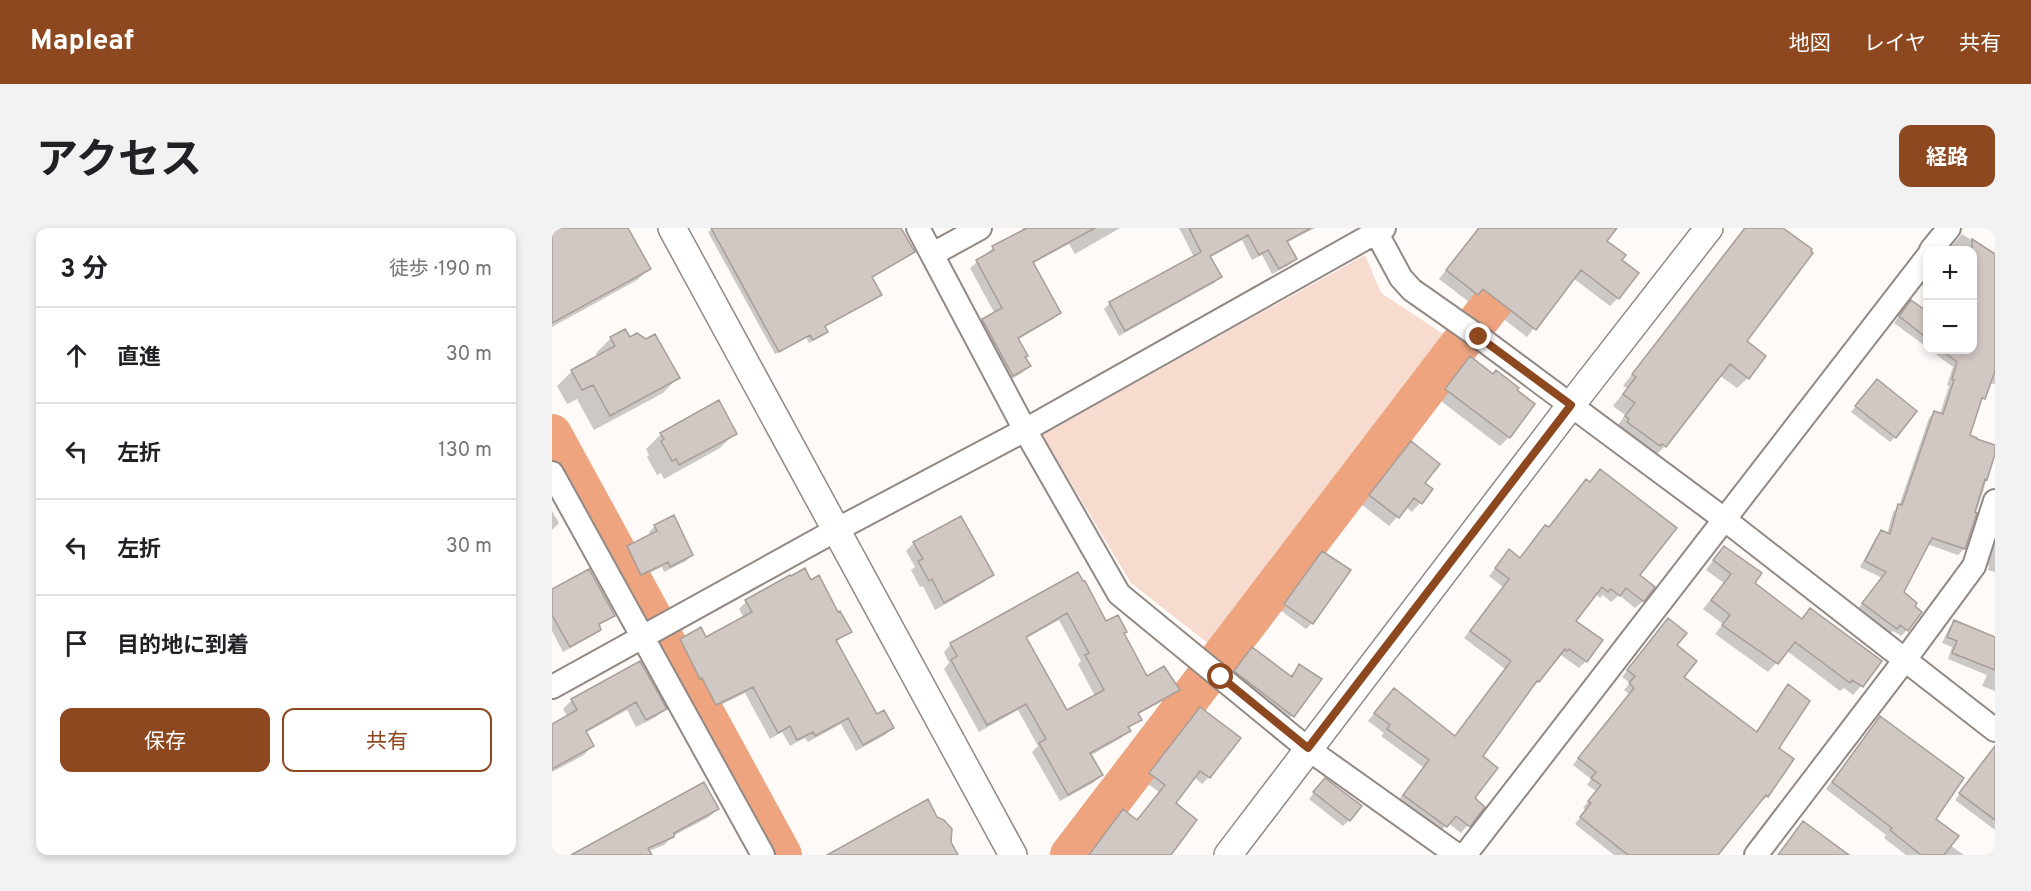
<!DOCTYPE html>
<html lang="ja">
<head>
<meta charset="utf-8">
<style>
	body { margin:0; font-family:Overpass,"Noto Sans JP",sans-serif; background:#f2f2f2; color:#202124 }
	.controls { position:absolute; right:18px; top:18px; display:grid; overflow:hidden; border-radius:12px; box-shadow:0 3px 9px #0003 }
	.controls button { width:54px; height:54px; display:grid; place-items:center; padding:0; border:0; border-bottom:2px solid #e0e0e0; background:#fff; color:#202124; font:30px sans-serif }
	.stop { position:absolute; width:18px; height:18px; margin:-14px; border:4px solid #8e4820; border-radius:50%; background:#fff }
	.stop.end { background:#8e4820; border-color:#fff; box-shadow:0 2px 6px #0008 }
	.list { margin:0; padding:0; list-style:none }
	h2 { display:flex; justify-content:space-between; align-items:center; height:78px; margin:0; padding:0 24px; font-size:26px }
	h2 small { font-size:20px; font-weight:400; color:#757577 }
	.list li { display:grid; grid-template-columns:39px 1fr auto; gap:18px; align-items:center; box-sizing:border-box; height:96px; padding:0 24px; border-top:2px solid #e0e0e0 }
	.list b { display:block; font-size:22px; white-space:nowrap }
	.list em { font-size:20px; font-style:normal; color:#757577 }
	.actions { display:flex; gap:12px; padding:18px 24px }
	.actions a { flex:1; padding:14px 0; border:2px solid #8e4820; border-radius:12px; text-align:center; font-size:21px; color:#8e4820 }
	.actions .main { background:#8e4820; color:#fff }
	.icon { flex:none; width:33px; height:33px; fill:none; stroke:currentColor; stroke-width:2; stroke-linecap:round; stroke-linejoin:round }
	.map { position:relative; flex:none; width:1443px; height:627px; overflow:hidden; border-radius:12px }
	header { display:flex; align-items:center; gap:36px; box-sizing:border-box; height:84px; padding:0 30px; background:#8e4820; color:#fff }
	header strong { font-size:28px }
	nav { display:flex; gap:33px; margin-inline-start:auto; font-size:21px }
	.intro { display:flex; align-items:center; justify-content:space-between; box-sizing:border-box; height:144px; padding:0 36px }
	h1 { margin:0; font-size:42px }
	.button { padding:15px 27px; border-radius:12px; background:#8e4820; color:#fff; font-size:21px; font-weight:700 }
	main { display:flex; gap:36px; padding:0 36px }
	aside { flex:1; background:#fff; border-radius:12px; box-shadow:0 3px 9px #0003 }
	.map>svg:first-child { display:block }
</style>
</head>
<body>
<header>
<strong>Mapleaf</strong>
<nav><a>地図</a><a>レイヤ</a><a>共有</a></nav>
</header>
<div class="intro"><h1>アクセス</h1><a class="button">経路</a></div>
<main>
<aside>
<h2>3 分<small>徒歩 · 190 m</small></h2>
<ul class="list">
<li><svg class="icon" aria-label="ahead" viewBox="0 0 24 24"><path d="M12 20V5M6 11l6-6 6 6"/></svg><div><b>直進</b></div><em>30 m</em></li>
<li><svg class="icon" aria-label="left" viewBox="0 0 24 24"><path d="M17 20v-9H6M10 6l-5 5 5 5"/></svg><div><b>左折</b></div><em>130 m</em></li>
<li><svg class="icon" aria-label="left" viewBox="0 0 24 24"><path d="M17 20v-9H6M10 6l-5 5 5 5"/></svg><div><b>左折</b></div><em>30 m</em></li>
<li><svg class="icon" aria-label="arrive" viewBox="0 0 24 24"><path d="M6 21V4h12l-3 4 3 4H6"/></svg><div><b>目的地に到着</b></div></li>
</ul>
<div class="actions"><a class="main">保存</a><a>共有</a></div>
</aside>
<div class="map">
<svg width="1443" height="627" viewBox="0 0 1443 627">
	<rect width="100%" height="100%" fill="#fefaf8"/>
	<!-- park -->
	<path fill="#f6dbce" d="M813,27l16,38 70,46 -237,309 -83,-65 -89,-148z"/>
	<!-- shadow -->
	<path fill="#0003" fill-rule="evenodd" d="M0,0h74l23,41 -12,11 -85,47z
		M161,0h187l13,24 -42,26 6,20 -54,29 3,5 -4,4 -13,7 -3,-6 -31,17 -67,-122z
		M470,0h98l-45,26 -6,-10 -37,20 27,49 -6,6 -36,21 12,26 -7,7 -16,9 -30,-55 6,-7 13,-6 -25,-46 23,-20 31,-17z
		M627,0h136l-29,15 9,16 -6,6 -17,9 -10,-19 -10,5 -10,-20 -33,18 11,19 -6,6 -95,53 -15,-27 6,-6 84,-46z
		M924,0h139l-10,13 15,20 -2,37 -8,8 -37,-28 -46,59 -53,-41 -5,6 -30,-23 39,-50z
		M1192,0h37l-36,113 3,37 -11,10 -18,-13 -54,71 -11,11 -38,-29 9,-13 -12,-9 14,-18 -4,-2z
		M1410,6l33,21v129l-19,-3 -8,55 27,10v3l-12,43 -19,57 -6,6 -31,-11 -25,49 5,37 -6,6 -8,-5 -3,3 -33,-24 25,-32 -22,-11 16,-30 6,-6 5,3 6,-22 6,-6 30,-88 6,-6 5,2 9,-28 -2,-1 6,-18 -23,-17h42v-100h-24z
		M1353,80l23,4v36l-34,-25z
		M59,110l18,1 49,38 -15,16 -69,37 -17,-31 -10,5 -10,-18 15,-15 26,-14 -2,-4z
		M918,130l39,79 -9,9 -63,-48z
		M1320,158l23,51 -5,5 -39,-30z
		M183,205l-15,15 -56,31 -3,-6 -4,2 -10,-18 2,-2 -3,-6 15,-15z
		M859,215l9,60 -8,9 -6,-5 -17,19 -28,-22z
		M1048,243l38,104 5,26 -8,7 -16,-13 -8,7 -8,-7 -3,3 -5,-5 -21,28 12,40 -7,7 -18,-13 -3,1 -27,32 -50,68 -8,42 10,9 -22,26 -13,-10 -9,10 -42,-31 26,-35 -42,-31 3,-3 -16,-12 19,-24 67,40 51,-68 -41,-31 39,-51 -14,-11 20,-25 10,8 20,-25 9,-5 31,-41 10,-5z
		M0,283l7,12 -7,7z
		M103,298l37,29 -6,6 -22,11 -2,-5 -27,13 -13,-27 6,-6 23,-11 -2,-4z
		M1443,305v39l-7,-2 1,-5 -3,-1z
		M362,315l78,31 -8,8 -49,28 -12,-24 -3,1 -9,-17 4,-3 -9,-16z
		M770,325l-10,70 -6,6 -26,-19z
		M1164,328l84,64 10,-10 70,52 -19,24 -8,9 -9,-7 -4,3 -53,-40 -19,21 -53,-38 8,-10 -20,-15 21,-26 -18,-13z
		M525,346l29,49 17,11 23,44 32,12 -8,7 -33,18 3,4 -12,10 1,2 -8,7 -31,18 11,19 -8,8 -33,18 -28,-49 6,-6 -20,-36 -39,22 -35,-63 5,-6 -5,-11 7,-8zM507,392l22,41 -3,3 17,32 -29,16 -41,-73z
		M258,354l28,32 12,17 -14,11 41,74 15,12 -7,7 -29,16 -15,-27 -33,18 -3,-4 -15,8 -8,-14 -12,7 -25,-46 -36,18 -14,-27 -3,1 -19,-38 7,-7 25,-1 39,-21 -5,-9 7,-7z
		M0,363l61,24 -15,11 2,4 -6,5 -31,17 -11,-21z
		M1403,394l40,17v52l-13,-5 5,-11 -39,-16 4,-12 -10,-4 7,-15z
		M1110,398l13,19 7,32 73,56 27,-41 6,-6 -21,110 -6,6 -2,-2 -43,55h-102l-39,-31 11,-14 -3,-2 13,-17 -9,-6 4,-6 -18,-14 56,-71 -5,-4 6,-7 -8,-6z
		M700,421l37,28 10,-11 21,14 -36,45 -57,-45z
		M88,435l25,45 -9,9 -20,10 -9,-17 -42,23 7,13 -8,9 -32,17v-46l16,-9 -5,-8 9,-9z
		M642,488l15,61 -7,7 -8,-7 -20,26 -4,50 2,2h-83l34,-44 13,11 23,-30 -15,-11z
		M1328,490l54,101 16,26 14,10h-58l-22,-17 2,-3 -60,-46z
		M1443,522v80l-40,-30 33,-44z
		M767,558l30,34 -6,6 -34,-27z
		M165,581l-8,8 -36,19 -9,9 -15,6 2,4h-77z"/>
	<g fill="none" stroke-linecap="round" stroke-linejoin="round">
		<!-- river -->
		<path stroke="#eda47f" stroke-width="40" d="M0,206l230,421
			M518,627l388,-508 93,-119"/>
	</g>
	<!-- building -->
	<path fill="#d1c7c3" stroke="#a79e99" stroke-width="1.5" fill-rule="evenodd" d="M0,0h76l23,41 -99,54z
		M159,0h190l14,24 -43,25 10,18 -57,31 3,6 -15,8 -3,-5 -31,17z
		M475,0h68l-62,34 28,51 -43,25 10,18 -3,1 6,9 -18,10 -31,-57 20,-11 -26,-48 18,-10 -2,-4z
		M637,0h122l-24,13 10,18 -18,10 -11,-19 -9,5 -11,-20 -38,21 12,21 -97,54 -16,-29 92,-50z
		M927,0h138l-10,13 19,14 -4,5 17,13 -20,26 -38,-29 -45,60 -53,-41 -5,6 -32,-25z
		M1193,0h38l29,21 -1,2 2,2 -66,88 19,15 -17,23 -19,-15 -64,83 -4,-3 -2,2 -33,-24 2,-3 -4,-3 10,-13 -12,-9 13,-17 -4,-3z
		M1420,11l23,15v117l-10,28 -3,-1 -12,37 7,3v1l18,6v9l-8,26 -2,-1 -10,33 2,1 -12,36 -33,-11 -28,54 13,11 -2,3 7,6 -14,19 -8,-6 -3,4 -35,-26 24,-31 -21,-11 16,-31 9,4 8,-30 4,1 32,-94 9,3 11,-34 -2,-1 5,-17 -16,-12h31z
		M1359,72l17,12v27l-29,-23z
		M73,101l5,8 7,-4 9,6 9,-5 25,44 -70,38 -17,-31 -11,5 -11,-20 44,-24 -5,-9z
		M918,128l23,18 3,-4 23,18 -2,2 18,14 -25,34 -65,-49z
		M1325,151l40,32 -21,27 -41,-32z
		M167,172l18,34 -58,31 -3,-6 -4,2 -11,-20 3,-2 -4,-6z
		M859,213l29,23 -15,19 8,6 -11,15 -8,-6 -15,20 -30,-23z
		M1048,241l77,59 -37,47 15,12 -11,15 -18,-14 -6,8 -9,-7 -3,3 -6,-5 -26,34 27,19 -16,22 -18,-13 -2,2 -2,-2 -26,33 -2,-1 -54,75 15,12 -23,30 10,9 -15,20 -14,-11 -9,11 -44,-32 26,-35 -42,-31 3,-4 -16,-12 20,-25 61,48 56,-75 -41,-30 39,-52 -14,-11 14,-19 11,9 25,-33 4,2 37,-48 4,3z
		M122,287l19,40 -23,12 -2,-5 -27,13 -14,-29 30,-15 -3,-6z
		M409,288l33,59 -50,28 -12,-24 -3,2 -11,-20 5,-2 -10,-17z
		M1172,318l38,27 -7,10 47,36 8,-11 72,53 -19,26 -11,-7 -2,3 -55,-41 -17,22 -56,-39 8,-10 -19,-15 20,-26 -18,-14z
		M770,323l29,19 -38,54 -29,-20z
		M253,340l6,12 8,-5 19,37 2,-1 12,21 -16,8 41,74 7,-4 10,18 -31,17 -15,-27 -33,18 -2,-4 -16,8 -7,-14 -12,7 -25,-46 -37,18 -14,-27 -2,1 -20,-40 21,-12 5,10 46,-25 -7,-12 45,-25 1,1z
		M37,341l26,47 -16,8 2,6 -31,17 -18,-32v-26z
		M526,344l5,9h2l21,40 12,-6 9,17 -3,1 23,43 17,-10 16,24 -42,23 4,7 -14,7 3,4 -41,22 13,22 -35,20 -29,-52 7,-4 -20,-35 -39,21 -36,-65 6,-4 -7,-13zM515,385l22,40 -4,2 19,35 -37,20 -41,-73z
		M1116,390l19,15 -10,12 20,16 -13,16 73,55 31,-48 22,17 -31,47 15,11 -26,38 -2,-2 -48,60h-90l-48,-38 11,-14 -3,-2 13,-16 -10,-7 5,-6 -18,-14 56,-70 -5,-5 6,-7 -8,-6z
		M1402,392l41,17v33l-43,-17 5,-12 -10,-4z
		M700,419l40,30 7,-13 23,15 -28,38 -60,-46z
		M88,433l27,48 -21,11 -10,-18 -50,29 8,15 -42,23v-45l25,-14 -6,-11z
		M648,479l41,31 -31,40 -10,-7 -24,32 21,17 -26,35h-82l34,-46 14,11 28,-35 -16,-12z
		M1328,488l84,62 -28,41 23,17 -15,19h-23l-31,-25 2,-2 -60,-46z
		M1443,518v74l-36,-27z
		M773,550l37,28 -12,15 -37,-29z
		M152,554l15,27 -45,24v4l-26,11 4,7h-81z
		M376,571l9,18 7,3 8,9 -1,13 7,13h-131z
		M1251,593l46,34h-71z"/>
	<g fill="none" stroke-linecap="round" stroke-linejoin="round">
		<!-- minor casing -->
		<g stroke="#928985" stroke-width="26">
			<path id="minor" d="M366,0l107,202 94,164 189,155 149,106
				M822,0l27,50 11,12 67,47 245,182 271,211
				M1379,22l18,-22
				M381,26l47,-26
				M0,245l211,382
				M0,459l284,-157 189,-100 359,-202
				M913,627l463,-599
				M1204,627l148,-194 70,-95 21,-65"/>
		</g>
		<!-- tertiary casing -->
		<g stroke="#928985" stroke-width="30">
			<path id="tertiary" d="M120,0l341,627
				M676,627l343,-450 138,-177"/>
		</g>
		<!-- minor -->
		<use href="#minor" stroke="#fff" stroke-width="22"/>
		<!-- tertiary -->
		<use href="#tertiary" stroke="#fff" stroke-width="27"/>
	</g>
	<g fill="none" stroke-linecap="round" stroke-linejoin="round">
		<!-- route -->
		<path stroke="#8e4820" stroke-width="8" d="M669,449l87,71 263,-343 -92,-68"/>
	</g>
</svg>
<div class="controls">
<button>+</button>
<button>−</button>
</div>
<div class="stop" style="left:669px;top:449px"></div>
<div class="stop end" style="left:927px;top:109px"></div>
</div>
</main>
</body>
</html>
